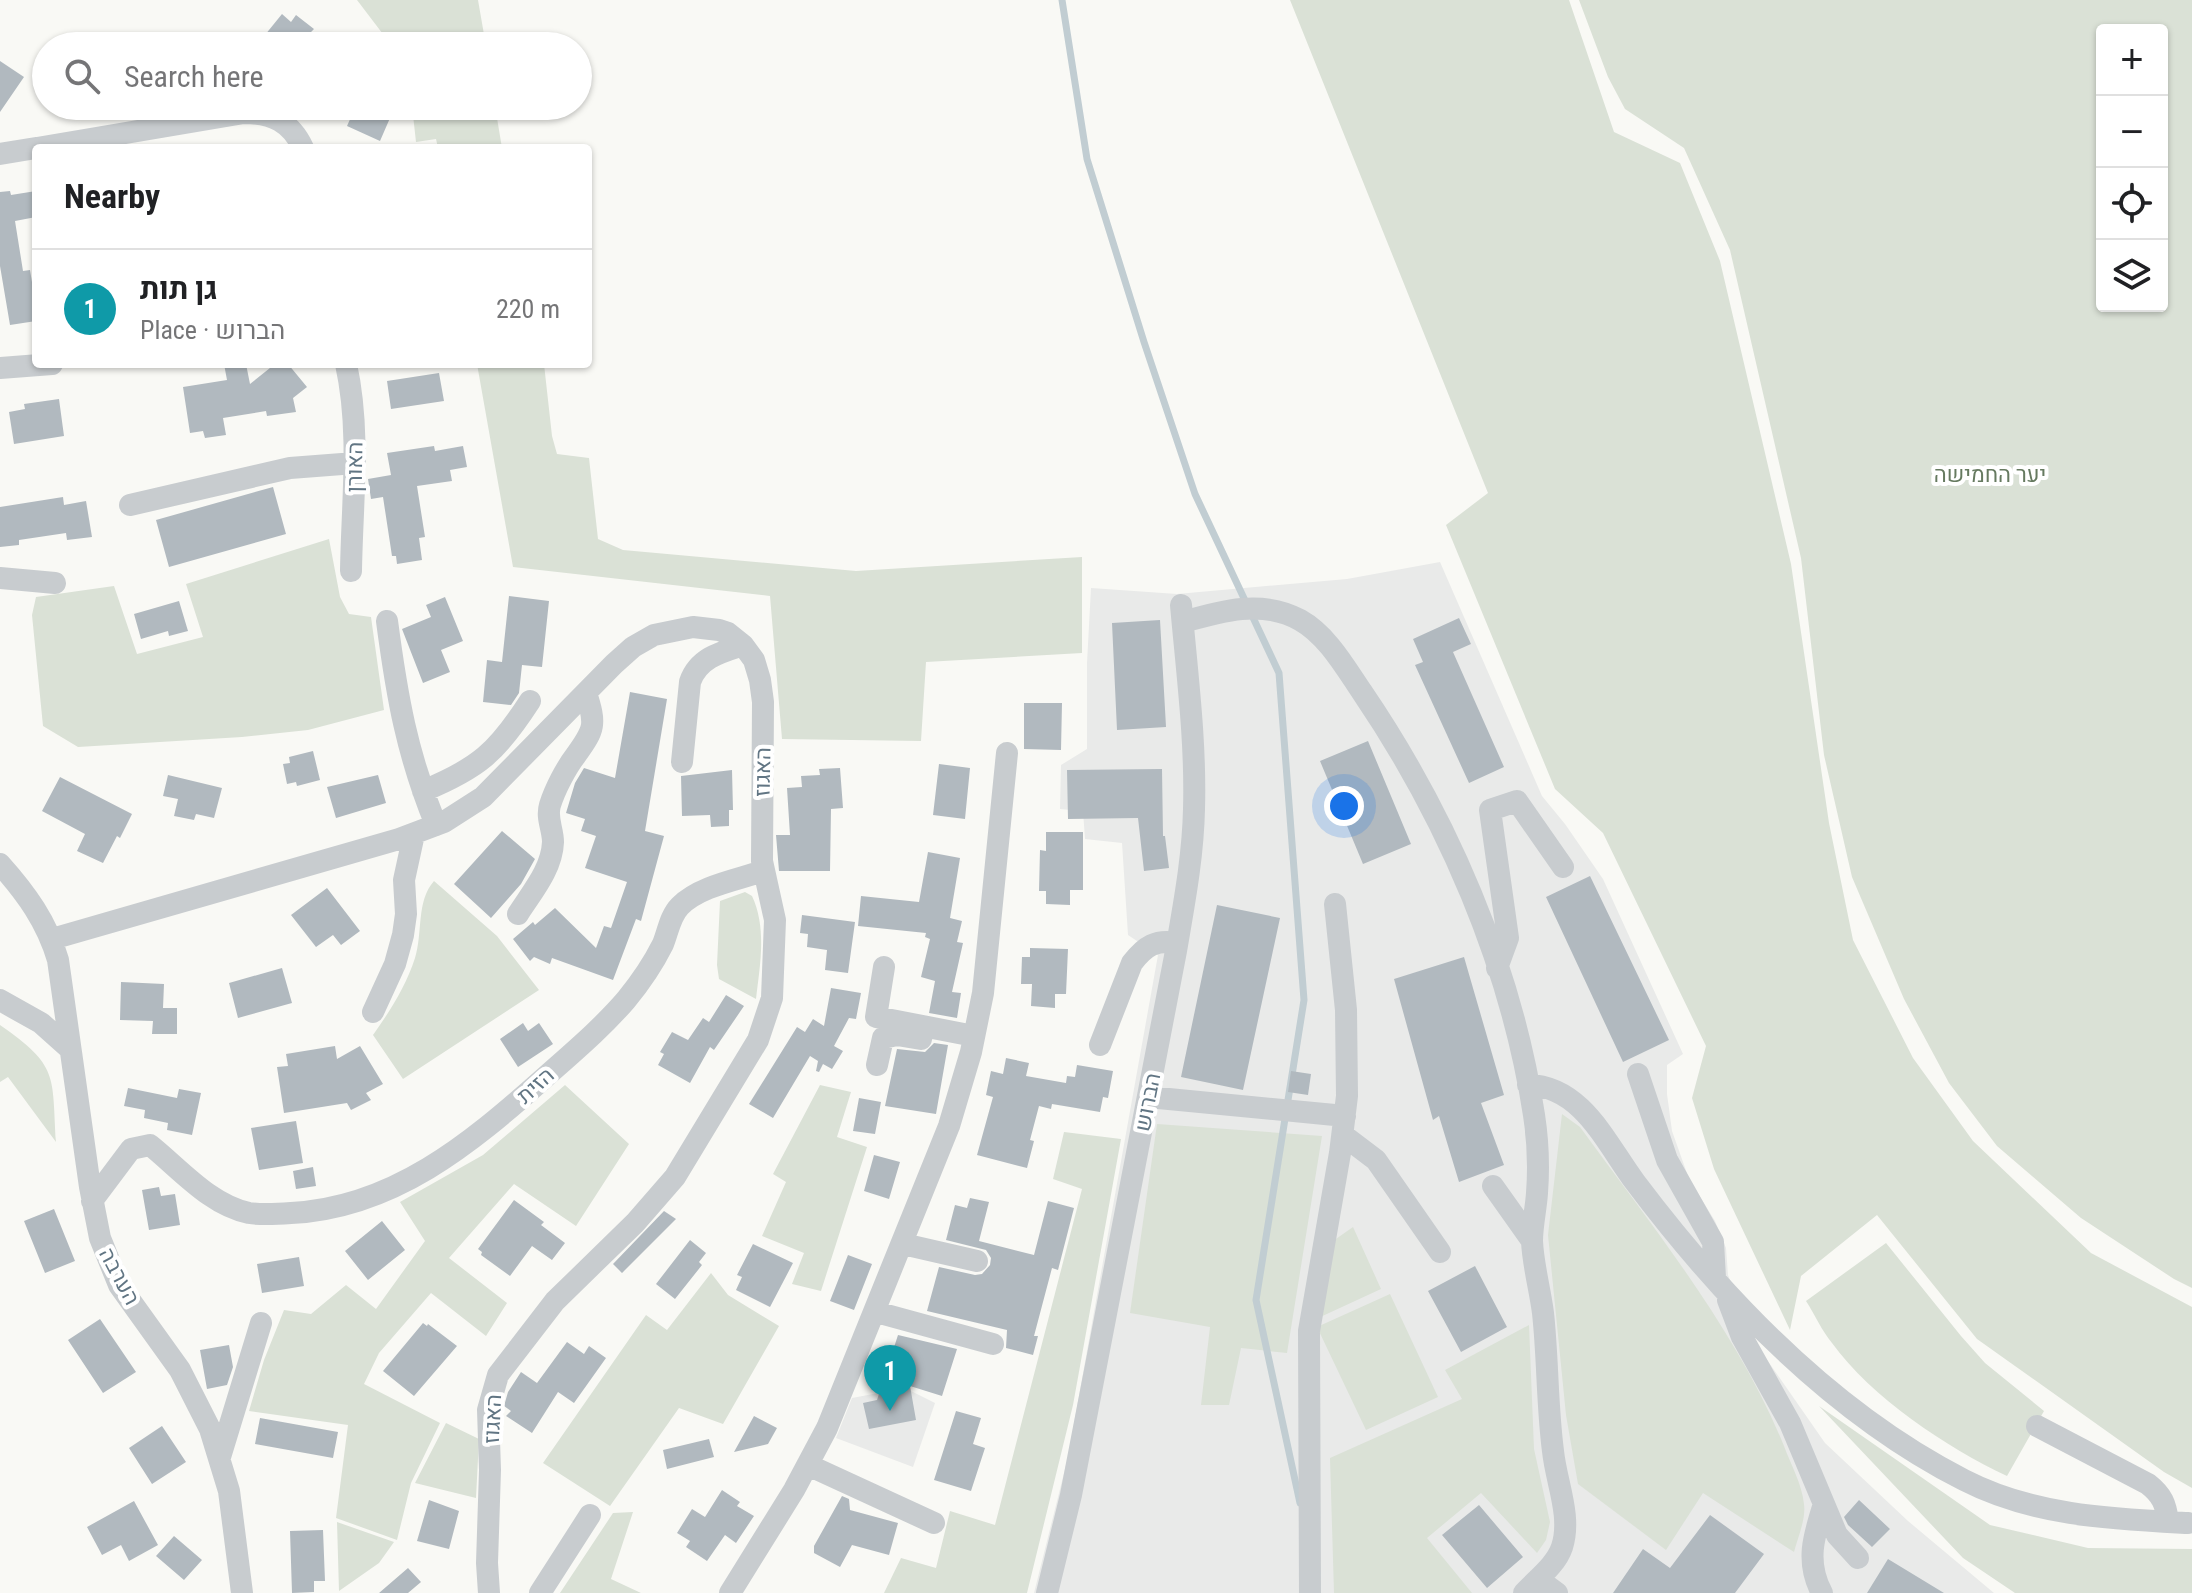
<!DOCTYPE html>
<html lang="en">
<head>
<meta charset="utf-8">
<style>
	body { margin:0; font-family:"Roboto Condensed",Heebo,sans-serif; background:#f6f6f6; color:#202124 }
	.controls { position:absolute; right:24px; top:24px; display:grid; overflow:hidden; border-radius:8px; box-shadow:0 2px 6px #0004 }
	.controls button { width:72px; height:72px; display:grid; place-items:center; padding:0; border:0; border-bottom:2px solid #e0e0e0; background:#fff; color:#202124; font:40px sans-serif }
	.you { position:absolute; left:1344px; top:806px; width:28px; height:28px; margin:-20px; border:6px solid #fff; border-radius:50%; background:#1a73e8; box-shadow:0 0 0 12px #1a73e833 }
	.badge { display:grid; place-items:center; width:52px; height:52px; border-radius:50%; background:#ea580c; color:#fff; font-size:26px; font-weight:700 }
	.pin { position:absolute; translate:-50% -66px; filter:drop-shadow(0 2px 4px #0008) }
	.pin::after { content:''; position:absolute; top:42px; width:28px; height:24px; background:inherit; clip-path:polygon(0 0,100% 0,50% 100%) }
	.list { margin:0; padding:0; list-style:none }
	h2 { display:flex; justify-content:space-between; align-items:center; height:104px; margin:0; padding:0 32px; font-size:34px }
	h2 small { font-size:26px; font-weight:400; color:#757577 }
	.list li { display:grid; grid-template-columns:52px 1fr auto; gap:24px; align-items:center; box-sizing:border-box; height:120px; padding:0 32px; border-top:2px solid #e0e0e0 }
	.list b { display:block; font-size:30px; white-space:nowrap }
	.list p { margin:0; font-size:26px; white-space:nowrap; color:#757577 }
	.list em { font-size:26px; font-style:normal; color:#757577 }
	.icon { flex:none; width:44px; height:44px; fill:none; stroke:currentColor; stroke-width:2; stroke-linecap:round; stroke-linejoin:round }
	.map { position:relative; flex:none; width:2192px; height:1593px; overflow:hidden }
	.search { position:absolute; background:#fff; box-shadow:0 2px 6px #0004; left:32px; top:32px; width:560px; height:88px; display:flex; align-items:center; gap:20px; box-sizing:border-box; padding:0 28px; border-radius:44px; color:#757577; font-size:30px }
	.panel { position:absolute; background:#fff; box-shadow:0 2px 6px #0004; left:32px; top:144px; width:560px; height:224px; border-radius:8px }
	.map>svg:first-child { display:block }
</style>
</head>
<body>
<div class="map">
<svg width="2192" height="1593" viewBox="0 0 2192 1593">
	<rect width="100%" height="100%" fill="#f9f9f5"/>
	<!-- built -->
	<path fill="#e9eae9" d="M1440,562l102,234 23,28 38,55 80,175 -16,11v29l5,37 17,48 26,42 11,27 2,27 28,69 69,99 83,78 86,72h-960l34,-136 90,-502 -30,-20 -6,-92 -37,-4 -2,-28 -23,-2 1,-44 26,-16v-86l4,-75 86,6 170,-15z
		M905,1388l30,15 -22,64 -77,-29 16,-40z"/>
	<!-- green -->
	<path fill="#dae1d6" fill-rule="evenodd" d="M357,0h121l8,46h-94z
		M1290,0h279l45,132 66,31 40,98 71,303 38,259 24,117 60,118 60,83 118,112 101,54v181l-28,-16 -187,-133 -100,-124 -76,61 -11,54 -76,-161 -22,-71 14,-52 -103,-213 -48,-44 -109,-264 42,-32z
		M1579,0h613v1288l-18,-9 -93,-61 -84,-72 -48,-63 -45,-84 -52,-122 -28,-122 -23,-197 -71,-308 -46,-102 -59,-39 -17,-32zM2102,30h60v276h-60z
		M412,106h83l7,42h-64l-2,-9 -20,3z
		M477,364h67l8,72 5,18 32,4 9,81 25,11 233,21 226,-14v96l-156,9 -5,79 -139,-2 -12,-143 -257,-29z
		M329,539l11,58 9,17 22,3 13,93 -76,20 -66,7 -164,10 -35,-21 -11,-111 4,-18 78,-11 23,68 66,-17 -17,-53z
		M434,881l63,55 42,54 -136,89 -30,-44c17,-24 33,-49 42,-77 8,-25 1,-57 19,-77z
		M745,892l7,4c15,32 8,69 4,103l-37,-20 -2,-14 3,-64z
		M0,1025c59,41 52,50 56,117l-48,-65 -8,5z
		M565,1085l64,59 -53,82 -62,-42 -65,74 58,45 -21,33 -55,-43 -52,60 -15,31 76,39 -29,60 -14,57 -61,-22 12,-93 -99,-14 15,-51 20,-50 27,4 35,-29 30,24 49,-68 -25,-39 83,-47z
		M820,1085l31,7 -14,45 30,10 -46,144 -29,-7 12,-31 -42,-17 24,-54 -13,-8z
		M1562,1114l18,13c74,102 156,202 204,319 7,19 18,38 20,58 2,15 -6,33 -10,48l-91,-59 -37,57 -88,-66 -12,-69 -18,-180z
		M1157,1124l165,12 -35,217 -46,-5 -12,57h-28l9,-78 -80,-14z
		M1064,1132l57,7 -48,266 -46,188h-143l17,-35 35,10 14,-57 45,14 87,-336 -29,-10z
		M1353,1227l28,62 -65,30 17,-78z
		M1886,1243l75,93 24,27 59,48 -37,65c-60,-28 -136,-79 -175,-133 -10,-12 -17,-28 -26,-42z
		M711,1273l17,22 51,31 -56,98 -44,-16 -69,98 -67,-43 103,-148 21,15z
		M1390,1294l48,103 -72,33 -49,-103z
		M1529,1325l5,124 16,73 -4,18 -9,13 -56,-60 -54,45 45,55h-138l-4,-135 132,-59 -17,-29z
		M1819,1406l171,119 98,23 104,1v44h-177l-52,-35z
		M446,1423l33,16 -3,59 -61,-15z
		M633,1512l-22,67 30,14h-81l53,-80z
		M337,1522l57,20 -15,21 -40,28z"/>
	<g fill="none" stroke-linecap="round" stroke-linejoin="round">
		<!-- stream -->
		<path stroke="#c1cdd2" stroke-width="7" d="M1062,0l25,159 57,183 51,152 84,179 25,327 -48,300 44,203"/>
	</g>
	<!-- building -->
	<path fill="#b1b9bf" d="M282,14l9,8 5,-7 18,14 -6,6 13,11h-65z
		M0,61l24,16 -24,35z
		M356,106h25l-3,6 12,6 -10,23 -33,-15z
		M10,191l1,4 25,-4v26l-21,4 8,50 7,-1 2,12 4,-1v40l-26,4 -10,-59v-74z
		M224,364h22l4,20 25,-20h13l19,23 -14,11 3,14 -29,4 -1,-5 -43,7 3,17 -21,3 -2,-7 -13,2 -7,-46 44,-7z
		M439,373l5,28 -53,8 -4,-28z
		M59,399l5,37 -50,8 -5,-32 16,-3 -1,-5z
		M434,446l1,5 28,-5 4,21 -17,3 2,11 -35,5 8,51 -6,1 3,22 -25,4 -1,-8h-4l-9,-59 -12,2 -3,-20 23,-4 -4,-22z
		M273,487l13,47 -117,33 -13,-47z
		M63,497l1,8 22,-4 6,36 -25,3 -1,-7 -47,7v5l-19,2v-40z
		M509,596l40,5 -7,66 -20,-2 -3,28 -8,12 -28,-3 4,-42 15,2z
		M445,597l18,44 -22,9 9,22 -27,11 -21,-54 29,-12 -5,-12z
		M179,601l9,30 -19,5 -1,-5 -27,8 -7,-25z
		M1459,618l12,26 -18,8 51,115 -35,16 -54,-118 8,-3 -10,-23z
		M1160,620l6,107 -49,3 -5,-107z
		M630,692l37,7 -22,132 19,5 -23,85 -5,-2 -23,61 -61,-22 -2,6 -16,-7 -4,4 -17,-22 20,-17 2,3 20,-17 41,40 8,-22 7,2 16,-46 -42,-14 11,-32 -15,-5 4,-12 -19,-6 9,-30 9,-15 31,10z
		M1024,703h38l-1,47 -37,-1z
		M1368,741l43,103 -48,20 -43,-103z
		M313,751l7,29 -23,6 -1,-4 -9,2 -4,-20 7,-1 -1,-6z
		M939,764l31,4 -5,51 -32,-4z
		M840,768l3,40 -12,1 -1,62h-51l-3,-36h14l-3,-47 15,-1 -1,-11 19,-1 -1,-6z
		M1162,769l1,67h2l4,32 -25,3 -6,-53 -70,1 -1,-49z
		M732,770l1,40h-4v16l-18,1 -1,-12 -28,1 -1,-40z
		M168,775l54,13 -8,30 -18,-4 -2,6 -20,-4 4,-17 -15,-3z
		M378,775l8,28 -50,15 -9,-31z
		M60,777l72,37 -12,24 -3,-2 -14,27 -26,-12 8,-17 -43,-23z
		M502,831l33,28 -14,25 -30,34 -37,-34z
		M1046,832h37v58h-13v15l-24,-1v-13h-7l1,-41 6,1z
		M928,852l32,6 -10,60 12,3 -5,21 6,1 -11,49 9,1 -4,25 -28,-5 6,-32 -14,-4 9,-38 -5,-2 1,-4 -68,-7 3,-30 58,6z
		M1590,876l79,164 -46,22 -77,-165z
		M327,888l33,43 -19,14 -8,-10 -17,12 -25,-32z
		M1217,905l63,13 -37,172 -62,-13z
		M802,915l53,7 -7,51 -23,-3 2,-20 -20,-3 1,-13 -8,-1z
		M1030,948l38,1 -2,45h-11v14l-24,-2 1,-22h-11l1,-27h8z
		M1464,957l40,138 -23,8 23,62 -45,17 -20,-66 -6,4 -39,-141z
		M282,968l10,35 -54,15 -9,-35z
		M121,982l43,2 -1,24h14v26h-25l1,-13 -33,-1z
		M831,988l30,5 -5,26 -7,-1 -15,28 9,5 -11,18 -9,-5 -4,8 -3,-1 2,-10 -8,-5 -37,62 -24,-14 48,-77 8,5 8,-13 11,7z
		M726,995l18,11 -30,44 -4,-3 -20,36 -32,-18 6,-11 -4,-2 12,-20 16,8 15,-22 6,4z
		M523,1023l5,8 11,-8 14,21 -35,23 -18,-28z
		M934,1043l14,2 -12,69 -51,-8 12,-57 28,3z
		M335,1046l2,13 23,-13 23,38 -17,9 5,7 -20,10 -4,-7 -63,10 -7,-46 11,-1 -2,-12z
		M1006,1058l23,5 -3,13 40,7 1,-7 8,1 2,-12 36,6 -5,27 -5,-1 -3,15 -48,-8 -1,5 -12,-3 -9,34 4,1 -7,27 -50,-13 16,-58 -7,-2 5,-24 12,3z
		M1291,1071l20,3 -3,21 -20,-3z
		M128,1088l49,10 2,-9 22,4 -9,42 -25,-5 1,-7 -24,-5 1,-8 -21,-4z
		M859,1098l22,4 -6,32 -22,-3z
		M296,1121l7,42 -44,7 -8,-42z
		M874,1155l26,7 -11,37 -25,-8z
		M313,1167l3,19 -20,3 -3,-18z
		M159,1187l2,9 14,-2 5,31 -31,5 -7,-40z
		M970,1198l19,4 -10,39 55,14 14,-54 26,7 -16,62 -6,-2 -18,68h4l-5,19 -27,-7 1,-18 -80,-19 12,-44 36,8 7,-1 8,-9 1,-7 -5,-8 -40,-10 9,-35 12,3z
		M514,1200l30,22 -3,3 24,18 -13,17 -20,-14 -22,30 -29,-21 1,-3 -4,-3z
		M54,1209l21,52 -30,12 -21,-52z
		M664,1211l12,8 -54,54 -9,-9z
		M382,1221l23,29 -37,30 -23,-29z
		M690,1240l16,13 -7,9 3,3 -27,34 -19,-15z
		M753,1244l40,19 -23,44 -34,-17 6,-13 -5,-2z
		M848,1255l24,9 -18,46 -24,-9z
		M299,1257l5,29 -42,7 -5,-29z
		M1475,1266l32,61 -46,25 -33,-61z
		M100,1319l36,53 -33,21 -35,-53z
		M423,1323l4,3 1,-2 29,22 -43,50 -31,-25z
		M898,1335l59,14 -15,47 -32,-10 6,34 -47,9 -6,-26 14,-3z
		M567,1342l17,12 5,-8 17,12 -32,45 -16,-11 -26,41 -26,-17 5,-5 -7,-5 4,-14 13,-20 16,11z
		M229,1345l4,22 -6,18 -20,4 -7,-39z
		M956,1411l25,7 -8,26 12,4 -14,43 -37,-11z
		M754,1416l23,12 -9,16 -34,8z
		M260,1418l78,14 -5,26 -78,-14z
		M162,1426l24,36 -34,22 -23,-36z
		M709,1439l5,18 -47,12 -4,-19z
		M722,1490l18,12 -3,4 17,10 -18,27 -11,-8 -18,26 -21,-14 4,-6 -13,-8 15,-24 13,8z
		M842,1496l7,3 1,11 48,13 -9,32 -37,-10 -12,22 -26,-14v-7z
		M429,1500l30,11 -10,38 -32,-8z
		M1859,1500l31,29 -18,18 -24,-22 -4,-8z
		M134,1501l24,44 -29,16 -8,-16 -19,10 -15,-28z
		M1479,1505l44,52 -36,31 -45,-53z
		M1710,1515l54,39 -29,39h-122l30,-44 27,19z
		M323,1530l2,51h-11v11l-22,1 -2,-62z
		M174,1536l28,24 -18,20 -28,-24z
		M1888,1559l56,34h-77z
		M408,1568l13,14 -13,11h-29z"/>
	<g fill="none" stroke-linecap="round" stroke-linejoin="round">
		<!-- minor -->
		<path stroke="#c8cccf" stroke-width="22" d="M37,148l207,-35c28,0 47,9 59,35
			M0,154l36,-6
			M346,364c15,68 6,138 5,207
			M0,368l52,-4
			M130,505l160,-37 65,-5
			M0,578l55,5
			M387,621c10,76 20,133 49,204
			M1183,622c38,-11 79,-23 117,-2 27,15 45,47 62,72 85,125 149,273 172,423 4,26 5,52 3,78 -1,16 -5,32 -5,48 1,24 8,48 11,72 5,46 4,92 10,138 3,31 19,65 9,96 -6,18 -25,32 -38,46
			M682,762l8,-80c8,-24 31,-30 53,-37
			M423,791c56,-23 74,-39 107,-90
			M0,864c26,29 47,58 58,96l32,227 10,51 19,47 61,85 30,59 19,62 13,102
			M518,914c14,-22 34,-45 35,-72 0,-13 -7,-24 -3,-37 5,-16 16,-37 26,-50 19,-26 20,-31 10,-62
			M52,939l347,-100 45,-17 39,-25 131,-133 19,-17 21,-12 39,-8 26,3 9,3 15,12 11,15 6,20 3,22 -1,159 13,59 -3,78 -14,42 -83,137 -40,46 -80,78 -57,74 -10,35 2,60 -3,93 2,30
			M884,967l-8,50 98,19
			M1497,968l11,-30 -18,-128 27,-9 46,66
			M0,1000l41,23 28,25
			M373,1012l22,-48 8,-29 3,-21 -2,-34 10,-46
			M1100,1045l32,-82c13,-17 24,-24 45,-20
			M877,1065l6,-27 14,-3 24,4
			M1638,1074l29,86 46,82 2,36
			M1528,1085c54,1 78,58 107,97 88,117 197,231 329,298 70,36 147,39 224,43
			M1148,1097l197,19
			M1343,1135l33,25 64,92
			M1493,1186l39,55
			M92,1201l39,-52 19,-4c30,24 60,60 99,68 13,2 29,1 42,0 102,-5 179,-69 252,-134 28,-25 58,-50 83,-79 14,-17 27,-36 37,-56 5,-12 7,-28 17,-38 20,-20 57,-26 83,-35
			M903,1244l74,17
			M1728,1300l14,37 48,86 47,112 21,23
			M876,1312l117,32
			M2037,1426l111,58c14,11 18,20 20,38
			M220,1457l41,-134
			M808,1465l126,58
			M1538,1579l19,14
			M540,1593l50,-78
			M730,1593l64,-103 33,-62 122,-302 22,-74 12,-59 24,-240
			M1047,1593l24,-98 105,-544c8,-47 17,-94 18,-142 2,-67 -7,-136 -13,-204
			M1310,1593l-1,-262 31,-178 7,-57 -1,-86 -11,-106
			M1822,1593c-17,-31 -8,-58 2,-89"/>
	</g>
	<g text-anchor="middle" stroke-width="8" stroke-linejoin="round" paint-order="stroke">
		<!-- street labels -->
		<g font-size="22" fill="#617583" stroke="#fff">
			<text transform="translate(354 467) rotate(-89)" y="8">האורן</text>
			<text transform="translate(762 772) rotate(-89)" y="8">האגוז</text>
			<text transform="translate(535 1085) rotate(-42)" y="8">הזית</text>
			<text transform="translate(1147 1102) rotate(-79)" y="8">הברוש</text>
			<text transform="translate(120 1276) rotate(62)" y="8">הערבה</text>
			<text transform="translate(492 1419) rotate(-87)" y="8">האגוז</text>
		</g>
		<!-- park labels -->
		<g font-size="22" fill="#667a60" stroke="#fff">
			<text x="1990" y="482">יער החמישה</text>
		</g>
	</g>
</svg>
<div class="controls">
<button>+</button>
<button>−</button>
<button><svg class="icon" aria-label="locate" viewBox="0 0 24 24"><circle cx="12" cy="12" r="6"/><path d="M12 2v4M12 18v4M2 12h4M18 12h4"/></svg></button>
<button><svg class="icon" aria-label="layers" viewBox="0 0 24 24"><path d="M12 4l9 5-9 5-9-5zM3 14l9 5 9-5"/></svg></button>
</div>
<div class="you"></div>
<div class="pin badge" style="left:890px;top:1411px;background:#0f9aa8">1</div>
<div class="search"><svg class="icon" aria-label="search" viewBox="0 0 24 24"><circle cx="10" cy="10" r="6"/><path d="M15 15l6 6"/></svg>Search here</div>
<section class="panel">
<h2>Nearby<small></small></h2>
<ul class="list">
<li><span class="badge" style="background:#0f9aa8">1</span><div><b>גן תות</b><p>Place · הברוש</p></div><em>220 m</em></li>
</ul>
</section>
</div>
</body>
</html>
